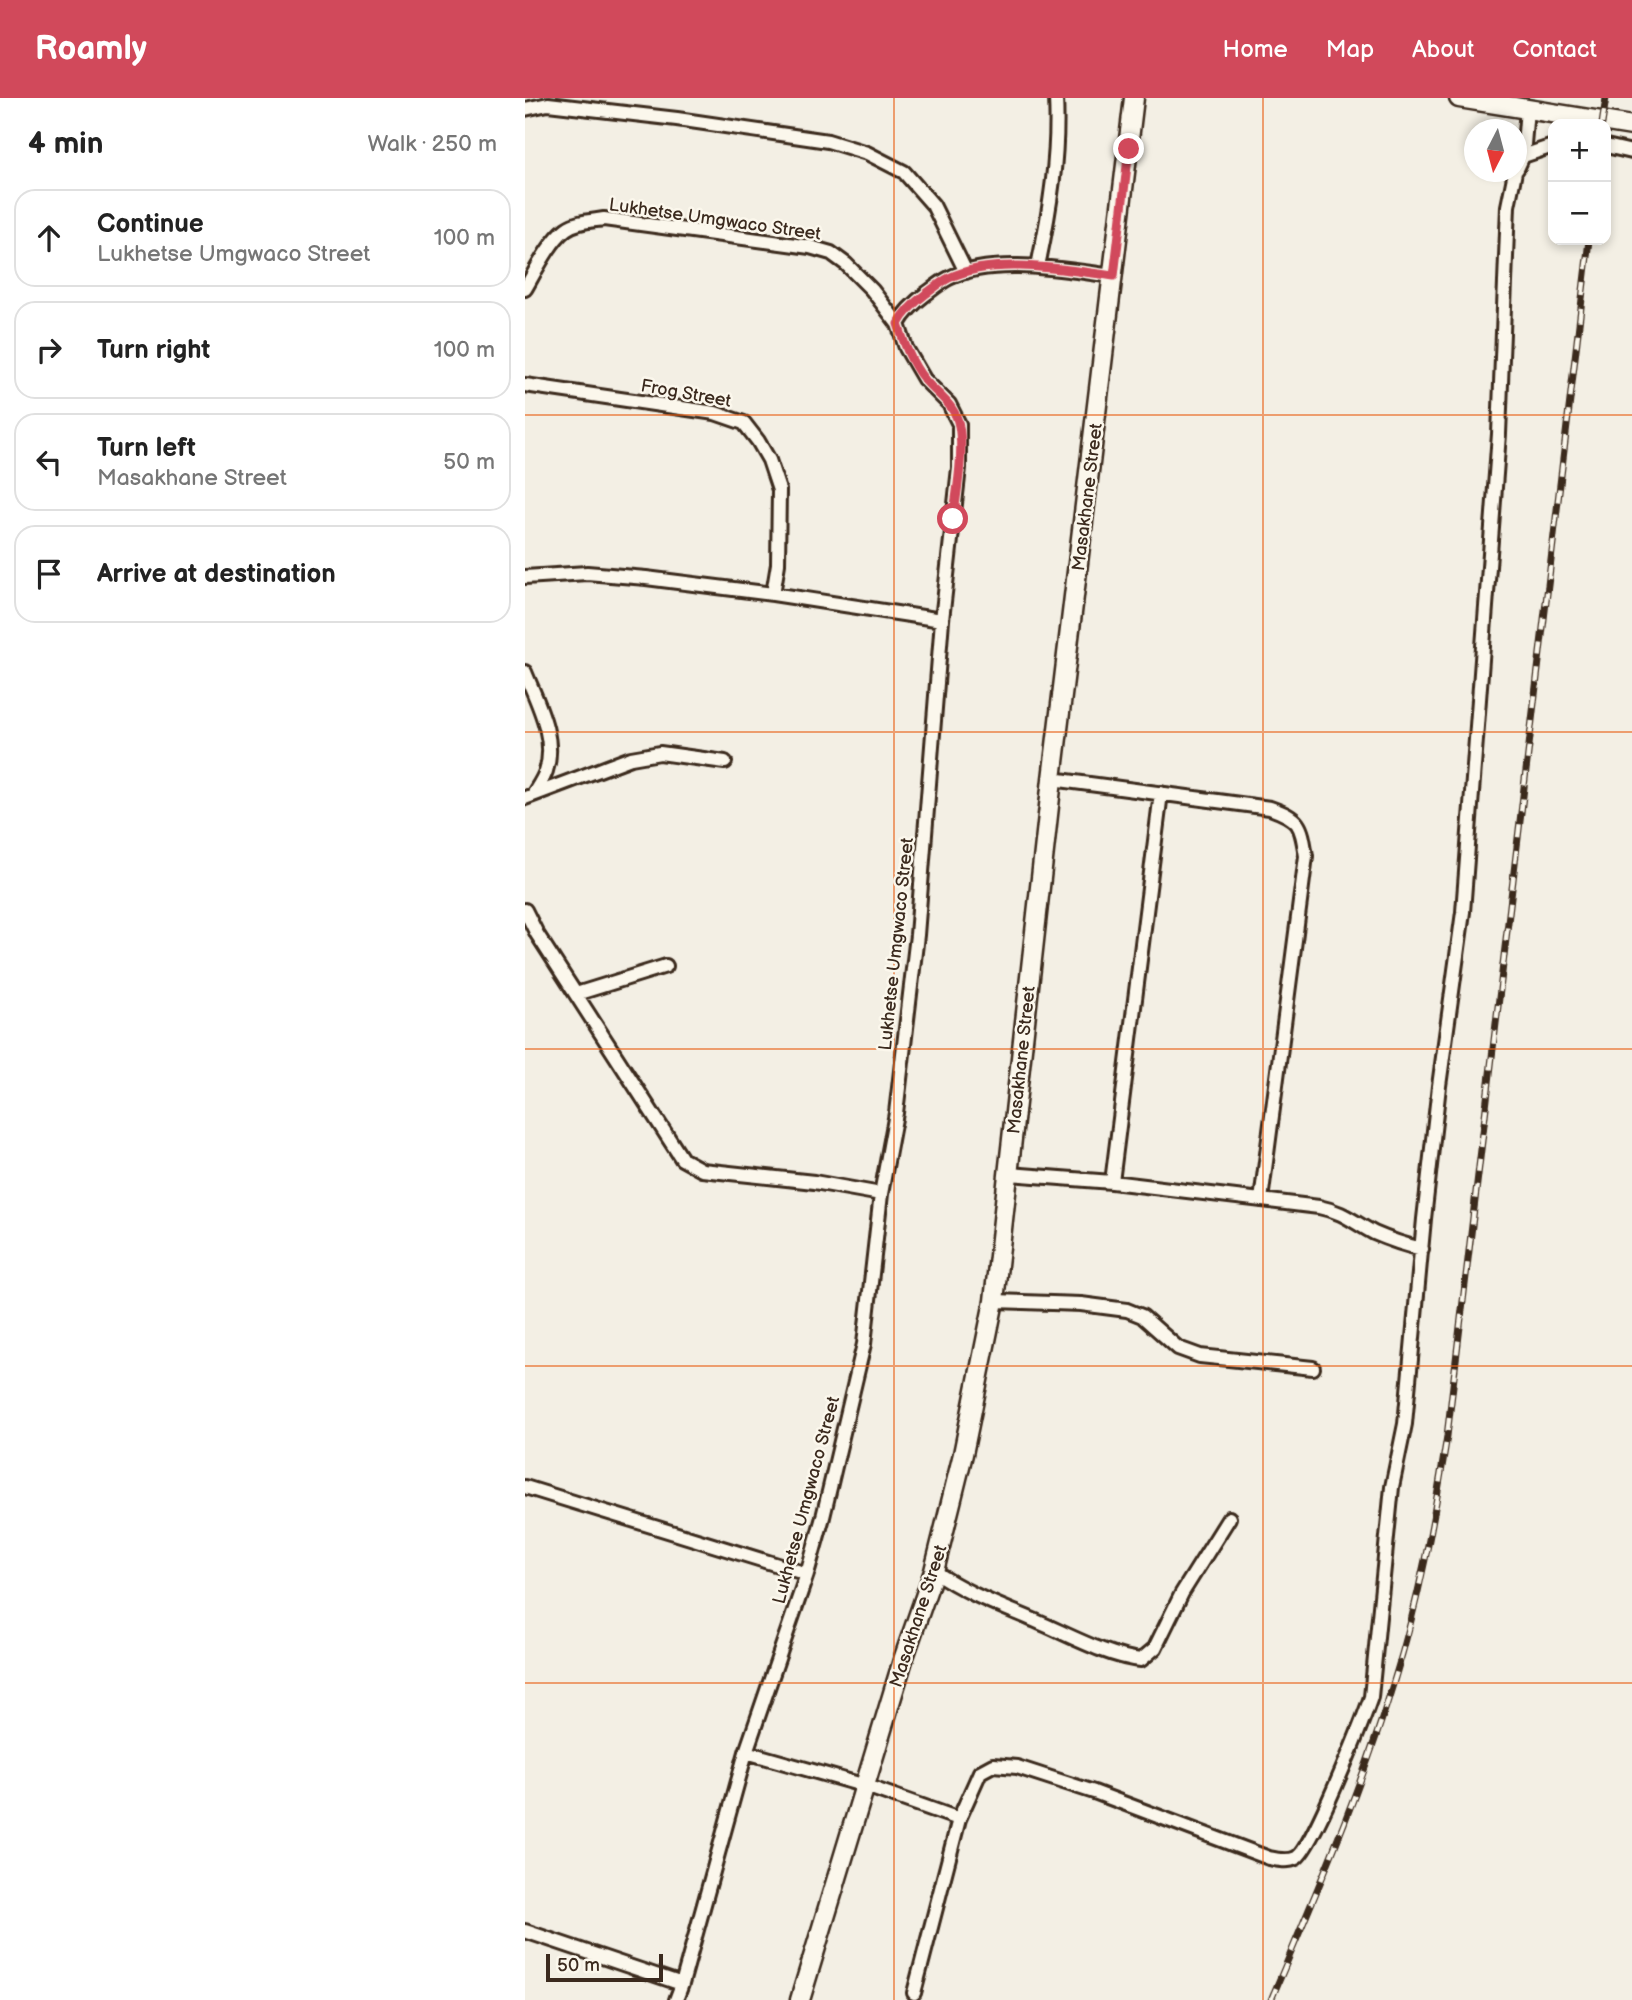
<!DOCTYPE html>
<html lang="en">
<head>
<meta charset="utf-8">
<style>
	body { margin:0; font-family:"Balsamiq Sans",sans-serif; background:#f2f2f2; color:#222 }
	.controls { position:absolute; right:21px; top:21px; display:grid; overflow:hidden; border-radius:14px; box-shadow:0 4px 10px #0003 }
	.controls button { width:63px; height:63px; display:grid; place-items:center; padding:0; border:0; border-bottom:2px solid #e0e0e0; background:#fff; color:#222; font:35px sans-serif }
	.compass { position:absolute; left:939px; top:21px; width:63px; height:63px; border-radius:50%; background:#fff; box-shadow:0 4px 10px #0003; rotate:186deg }
	.scale { position:absolute; left:21px; bottom:18px; width:117px; box-sizing:border-box; padding-left:7px; border:4px solid #3b2a1e; border-top:0; font-size:19px; line-height:24px; white-space:nowrap; color:#3b2a1e; -webkit-text-stroke:5px #fbf7ec; paint-order:stroke }
	.stop { position:absolute; width:21px; height:21px; margin:-16px; border:5px solid #d1495b; border-radius:50%; background:#fff }
	.stop.end { background:#d1495b; border-color:#fff; box-shadow:0 2px 7px #0008 }
	.list { margin:0; padding:0; list-style:none }
	h2 { display:flex; justify-content:space-between; align-items:center; height:91px; margin:0; padding:0 28px; font-size:30px }
	h2 small { font-size:23px; font-weight:400; color:#767676 }
	.list li { display:grid; grid-template-columns:46px 1fr auto; gap:21px; align-items:center; box-sizing:border-box; height:98px; margin:0 14px 14px; padding:0 14px; border:2px solid #e0e0e0; border-radius:21px }
	.list b { display:block; font-size:26px; white-space:nowrap }
	.list p { margin:0; font-size:23px; white-space:nowrap; color:#767676 }
	.list em { font-size:23px; font-style:normal; color:#767676 }
	.icon { flex:none; width:38px; height:38px; fill:none; stroke:currentColor; stroke-width:2; stroke-linecap:round; stroke-linejoin:round }
	.map { position:relative; flex:none; width:1107px; height:1902px; overflow:hidden }
	header { display:flex; align-items:center; gap:42px; box-sizing:border-box; height:98px; padding:0 35px; background:#d1495b; color:#fff }
	header strong { font-size:33px }
	nav { display:flex; gap:38px; margin-inline-start:auto; font-size:24px }
	main { display:flex }
	aside { flex:1; background:#fff }
	.map>svg:first-child { display:block }
</style>
</head>
<body>
<header>
<strong>Roamly</strong>
<nav><a>Home</a><a>Map</a><a>About</a><a>Contact</a></nav>
</header>
<main>
<aside>
<h2>4 min<small>Walk · 250 m</small></h2>
<ul class="list">
<li><svg class="icon" aria-label="ahead" viewBox="0 0 24 24"><path d="M12 20V5M6 11l6-6 6 6"/></svg><div><b>Continue</b><p>Lukhetse Umgwaco Street</p></div><em>100 m</em></li>
<li><svg class="icon" aria-label="right" viewBox="0 0 24 24"><path d="M7 20v-9h11M14 6l5 5-5 5"/></svg><div><b>Turn right</b></div><em>100 m</em></li>
<li><svg class="icon" aria-label="left" viewBox="0 0 24 24"><path d="M17 20v-9H6M10 6l-5 5 5 5"/></svg><div><b>Turn left</b><p>Masakhane Street</p></div><em>50 m</em></li>
<li><svg class="icon" aria-label="arrive" viewBox="0 0 24 24"><path d="M6 21V4h12l-3 4 3 4H6"/></svg><div><b>Arrive at destination</b></div></li>
</ul>
</aside>
<div class="map">
<svg width="1107" height="1902" viewBox="0 0 1107 1902">
	<rect width="100%" height="100%" fill="#f3efe4"/>
	<filter id="ink" filterUnits="userSpaceOnUse"><feTurbulence type="fractalNoise" baseFrequency=".0143" numOctaves="2"/><feDisplacementMap in="SourceGraphic" scale="14" xChannelSelector="R" yChannelSelector="G"/><feConvolveMatrix kernelMatrix="1 2 1 2 8 2 1 2 1" color-interpolation-filters="sRGB"/></filter>
	<g filter="url(#ink)">
		<g fill="none" stroke-linecap="round" stroke-linejoin="round">
			<!-- street casing -->
			<g stroke="#3b2a1e" stroke-width="18">
				<path id="street" d="M0,11l23,-5 129,15 151,22 39,12 37,19 29,33 33,67
					M1081,48l26,6
					M998,58l30,-10
					M992,71l6,-13 4,-47
					M513,168c12,-56 21,-111 18,-168
					M0,191c10,-17 25,-48 41,-60 11,-8 26,-8 38,-10l206,28 21,6 15,11 26,26 26,34 8,24 18,31 25,25 10,20v44l-17,152 -25,315 -21,178 -15,81 -17,150 -41,173 -16,57 -61,178 -64,232 -6,16
					M373,226c7,-13 17,-22 29,-31 7,-5 14,-11 22,-15 45,-22 116,-8 165,-2
					M0,287l190,28 29,10 14,18 11,19 10,30 -1,74 -5,30
					M0,479l62,-4 59,5 127,16 169,26
					M0,574c12,30 32,66 21,99 -3,9 -9,17 -13,24
					M527,681l218,29c31,11 31,17 36,48l-45,344
					M0,700l106,-40 29,-5 65,9
					M0,812l12,24 145,225 20,11 112,12 67,12
					M51,896l90,-28
					M484,1076l103,8 207,25c25,5 34,15 55,26 16,7 31,12 48,16
					M587,1084l49,-389
					M469,1203l87,3 46,6 15,6 36,32 22,8 113,12
					M0,1389l282,87
					M409,1473c31,22 67,35 102,50 31,13 72,36 105,39l14,-12 27,-55 47,-75
					M221,1654l120,34 93,33
					M0,1833l157,53
					M389,1895l45,-174 21,-47 13,-7 24,2 77,25 175,66c9,2 19,4 27,0 16,-8 67,-138 75,-161l21,-210 13,-63 19,-205 15,-133 24,-174 36,-478 9,-228 7,-34"/>
			</g>
			<!-- secondary casing -->
			<g stroke="#3b2a1e" stroke-width="23">
				<path id="secondary" d="M934,0l173,28
					M275,1902l103,-340 31,-89 29,-117 31,-153 58,-522 82,-681"/>
			</g>
			<!-- street -->
			<use href="#street" stroke="#fbf7ec" stroke-width="12"/>
			<!-- secondary -->
			<use href="#secondary" stroke="#fbf7ec" stroke-width="18"/>
			<!-- rail casing -->
			<g stroke="#3b2a1e" stroke-width="7">
				<path id="rail" d="M1077,26l4,-26
					M746,1902c44,-105 90,-210 123,-319 25,-80 40,-162 53,-245l142,-1196"/>
			</g>
			<!-- rail -->
			<use href="#rail" stroke="#fbf7ec" stroke-width="4.5" stroke-dasharray="13" stroke-linecap="butt"/>
		</g>
	</g>
	<g fill="none" stroke-linecap="round" stroke-linejoin="round" filter="url(#ink)">
		<!-- route -->
		<path stroke="#d1495b" stroke-width="9" d="M428,421c4,-27 11,-67 6,-93 -3,-21 -23,-32 -35,-47 -13,-16 -20,-36 -26,-55 7,-13 17,-22 29,-31 7,-5 14,-11 22,-15 45,-22 117,-8 165,-2l15,-127"/>
	</g>
	<!-- grid -->
	<path fill="none" stroke="#e8590c" stroke-width="2" stroke-opacity="0.55" d="M369,0v1902M738,0v1902M0,317h1107M0,634h1107M0,951h1107M0,1268h1107M0,1585h1107"/>
	<g text-anchor="middle" stroke-width="5" stroke-linejoin="round" paint-order="stroke">
		<!-- street labels -->
		<g font-size="18" fill="#3b2a1e" stroke="#fbf7ec">
			<text transform="translate(190 121) rotate(8)" y="6">Lukhetse Umgwaco Street</text>
			<text transform="translate(161 295) rotate(10)" y="6">Frog Street</text>
			<text transform="translate(562 399) rotate(-83)" y="6">Masakhane Street</text>
			<text transform="translate(371 846) rotate(-84)" y="6">Lukhetse Umgwaco Street</text>
			<text transform="translate(496 962) rotate(-84)" y="6">Masakhane Street</text>
			<text transform="translate(281 1402) rotate(-75)" y="6">Lukhetse Umgwaco Street</text>
			<text transform="translate(393 1518) rotate(-72)" y="6">Masakhane Street</text>
		</g>
	</g>
</svg>
<div class="controls">
<button>+</button>
<button>−</button>
</div>
<svg class="compass" viewBox="-18 -18 36 36"><path d="M0-13l5 13h-10z" fill="#e53935"/><path d="M0 13l5-13h-10z" fill="#767676"/></svg>
<div class="scale">50 m</div>
<div class="stop" style="left:428px;top:421px"></div>
<div class="stop end" style="left:604px;top:51px"></div>
</div>
</main>
</body>
</html>
